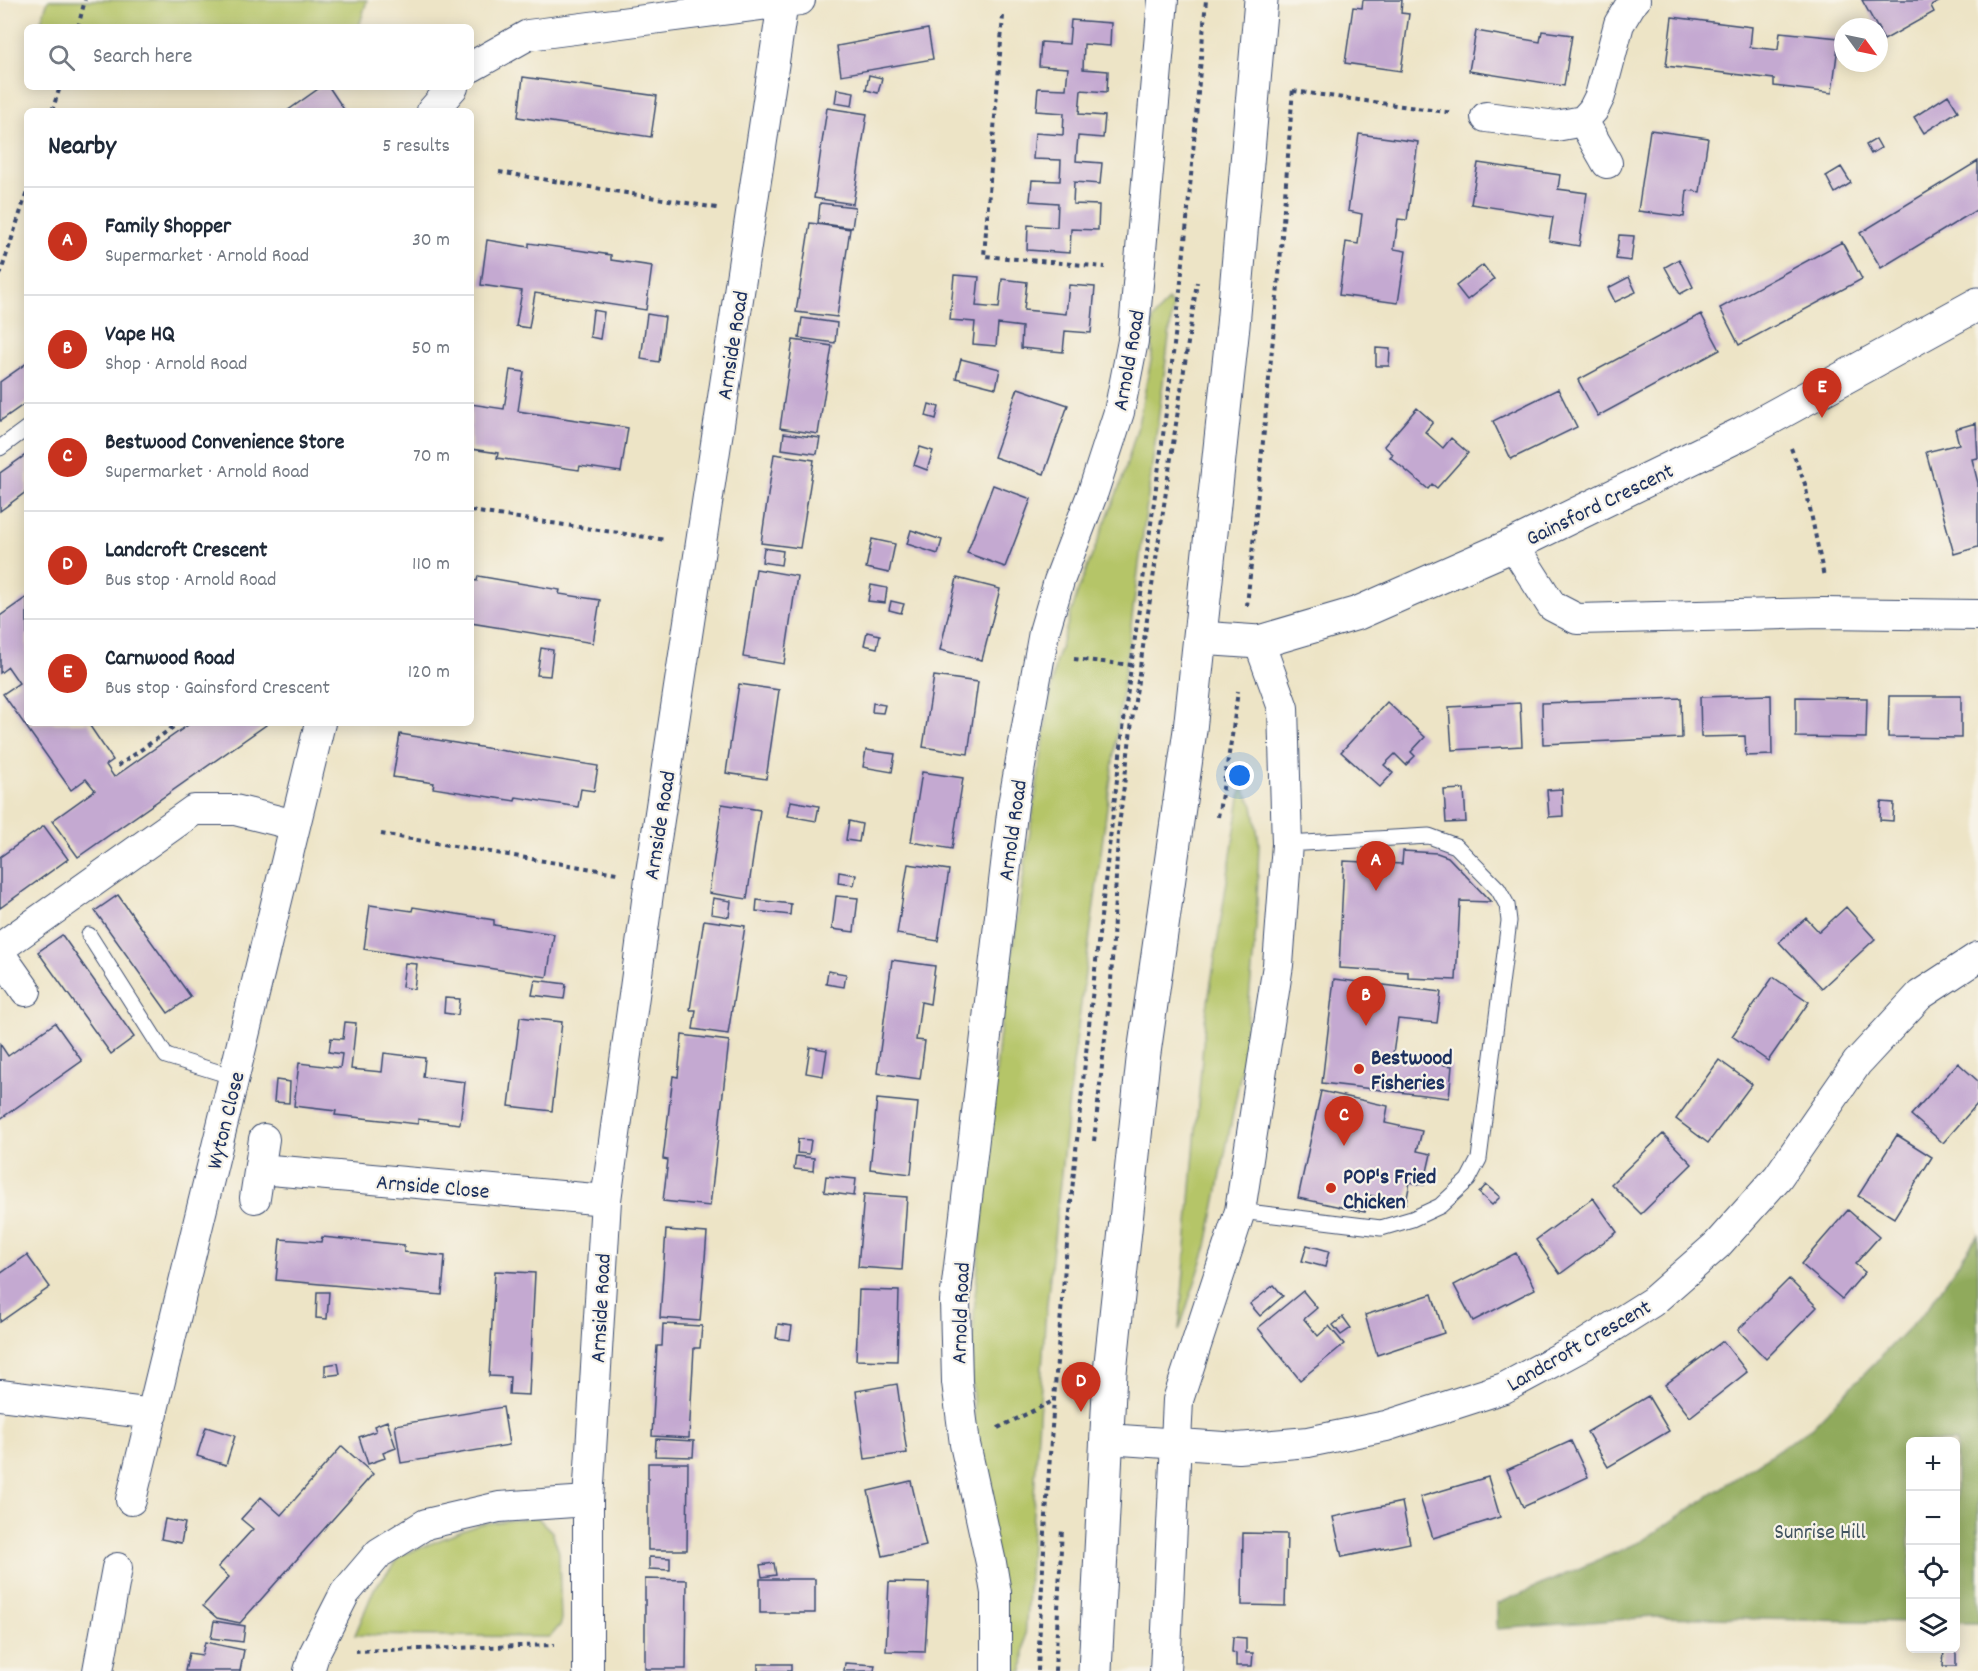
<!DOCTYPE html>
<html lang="en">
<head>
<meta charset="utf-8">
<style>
	body { margin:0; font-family:Dekko,sans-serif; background:#f2f2f3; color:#1f2937 }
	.controls { position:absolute; right:18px; bottom:18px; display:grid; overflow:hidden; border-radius:9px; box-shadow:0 3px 15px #0003 }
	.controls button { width:54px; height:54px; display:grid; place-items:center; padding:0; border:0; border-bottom:2px solid #e0e1e3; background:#fff; color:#1f2937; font:30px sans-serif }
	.compass { position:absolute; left:1834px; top:18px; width:54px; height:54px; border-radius:50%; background:#fff; box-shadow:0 3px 15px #0003; rotate:123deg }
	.you { position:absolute; left:1240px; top:776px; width:21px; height:21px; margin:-15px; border:4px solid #fff; border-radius:50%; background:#1a73e8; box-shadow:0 0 0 9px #1a73e833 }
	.badge { display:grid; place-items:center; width:39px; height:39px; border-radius:50%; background:#c8321e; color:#fff; font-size:20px; font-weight:700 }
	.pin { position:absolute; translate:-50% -50px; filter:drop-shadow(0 2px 3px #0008) }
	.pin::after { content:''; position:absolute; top:32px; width:21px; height:18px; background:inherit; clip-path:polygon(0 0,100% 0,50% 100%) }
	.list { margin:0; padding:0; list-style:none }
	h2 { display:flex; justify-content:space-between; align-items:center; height:78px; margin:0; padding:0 24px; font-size:26px }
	h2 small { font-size:20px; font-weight:400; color:#747a83 }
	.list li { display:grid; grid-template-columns:39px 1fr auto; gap:18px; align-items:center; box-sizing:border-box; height:108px; padding:0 24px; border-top:2px solid #e0e1e3 }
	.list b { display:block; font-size:22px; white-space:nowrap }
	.list p { margin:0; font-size:20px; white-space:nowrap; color:#747a83 }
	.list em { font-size:20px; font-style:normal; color:#747a83 }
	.icon { flex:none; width:33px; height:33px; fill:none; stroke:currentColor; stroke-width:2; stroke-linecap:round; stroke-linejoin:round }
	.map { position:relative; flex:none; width:1978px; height:1671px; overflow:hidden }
	.search { position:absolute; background:#fff; box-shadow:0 3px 15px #0003; left:24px; top:24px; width:450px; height:66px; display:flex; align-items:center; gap:15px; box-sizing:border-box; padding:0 21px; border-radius:9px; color:#747a83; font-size:22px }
	.panel { position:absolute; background:#fff; box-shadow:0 3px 15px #0003; left:24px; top:108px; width:450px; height:618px; border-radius:9px }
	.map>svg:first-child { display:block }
</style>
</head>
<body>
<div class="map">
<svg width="1978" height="1671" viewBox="0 0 1978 1671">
	<rect width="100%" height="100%" fill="#f7f3e8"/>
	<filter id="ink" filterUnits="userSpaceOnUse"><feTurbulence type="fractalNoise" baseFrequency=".0167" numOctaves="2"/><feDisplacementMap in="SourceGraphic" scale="12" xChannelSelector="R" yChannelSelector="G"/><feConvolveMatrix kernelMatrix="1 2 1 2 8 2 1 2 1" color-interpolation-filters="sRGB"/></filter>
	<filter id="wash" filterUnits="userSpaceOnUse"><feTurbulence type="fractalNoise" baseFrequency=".008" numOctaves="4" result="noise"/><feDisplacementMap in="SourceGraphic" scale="24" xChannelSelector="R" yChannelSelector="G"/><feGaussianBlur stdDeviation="1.35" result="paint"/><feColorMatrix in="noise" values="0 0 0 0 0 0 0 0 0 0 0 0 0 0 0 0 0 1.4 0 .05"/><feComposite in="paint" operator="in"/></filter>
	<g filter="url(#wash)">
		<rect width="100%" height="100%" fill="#ede4c6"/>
		<!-- green -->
		<path fill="#b5c568" stroke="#687a63" stroke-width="1.5" d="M48,0h319l-8,27h-320z
			M1168,300l5,7 -101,765 -27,250 -22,349h-20l-27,-231 -5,-66 4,-77 24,-257 56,-376 23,-73 44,-111 15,-51 15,-73 1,-37z
			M1242,785l11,21 6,36 -3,86 -13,134 -36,184 -28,85 26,-310z
			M537,1517l15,15 7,20 2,72 -11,13 -195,-2 19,-46 28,-34 78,-31z"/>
		<!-- forest -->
		<path fill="#90aa5c" stroke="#566c5d" stroke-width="1.5" d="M1978,1235v388h-22v-181h-46v180l-256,-5 -157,12v-25l143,-62 172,-115 115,-118z"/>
		<g id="blocks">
			<!-- building -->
			<path fill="#c4a9d1" d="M1363,0h39l-1,13 8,1 -8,57 -56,-8 8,-56 9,1z
				M1862,0h80l-11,6 3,6 -50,28 -5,-8v-5h-2z
				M1672,17l80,10 -2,20 28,3 2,-18 59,6 -7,55 -58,-7v-7l-108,-13z
				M1071,20l40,3 -1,23 -26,-2 -1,25 25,2 -1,21 -26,-2 -2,24 26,2 -2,22 -25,-2 -2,25 26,2 -2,21 -26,-2 -1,22 26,1 -1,25 -27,-1 -1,24 -43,-3 1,-25 29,2 1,-24 -28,-2 2,-21 28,1 1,-21 -28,-1 2,-26 28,2 1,-22 -28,-2 2,-23 28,1 2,-21 -29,-2 2,-24 28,2z
				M928,29l5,30 -92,16 -4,-29z
				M1476,31l64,11 2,-11 30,4 -8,51 -95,-15z
				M869,75l13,3 -4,15 -12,-3z
				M523,77l134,19 -6,41 -133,-20z
				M321,87h8l16,24h-58z
				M837,89l17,3 -2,14 -17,-3z
				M1948,95l10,16 -34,22 -10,-16z
				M827,108l40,6 -14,90 -39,-6z
				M1650,130l58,8 -8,54 -13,-2 -3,27 -46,-6z
				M1359,134l59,8 -11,78 -9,-1 -4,30 12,2 -8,52 -59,-8 7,-53 12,2 4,-30 -14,-3z
				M1876,139l5,9 -10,6 -5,-9z
				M1978,161v48l-97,59 -21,-35z
				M1478,163l82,12 -2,14 29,4 -8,53 -30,-5 4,-24 -82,-13z
				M1841,167l10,16 -16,10 -9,-17z
				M820,203l35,4 -3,21 -34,-5z
				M810,223l40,6 -13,88 -41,-5z
				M1619,235l15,1 -3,25 -15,-2z
				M487,240l42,7v-4l82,12v5l41,6 -6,44 -111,-17 -6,35 -13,-2 6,-35 -41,-6z
				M1842,242l20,37 -123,66 -19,-37z
				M1679,259l14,28 -13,7 -15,-27z
				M1483,265l11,14 -27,21 -11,-14z
				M954,275l25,2 -3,29 23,2 3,-29 25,3 -3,28 22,2 20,2 3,-29 26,2 -4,46 -26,-2 -2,21 -42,-4 1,-21 -24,-3 -2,22 -23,-2 2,-22 -25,-2z
				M1629,277l7,15 -21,10 -7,-14z
				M593,310l11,2 -4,27 -10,-2z
				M647,314l18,3 -6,45 -18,-3z
				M1701,314l19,36 -122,66 -20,-36z
				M802,318l35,5 -2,20 -36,-5z
				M793,340l39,6 -14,88 -38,-6z
				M1376,348l14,1 -1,17h-13z
				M961,359l39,10 -4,19 -40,-10z
				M27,363v39l-27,19v-39z
				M510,370l14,2 -6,39 110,17 -7,44 -41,-6 -1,4 -82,-12 1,-5 -27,-4v-45l33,5z
				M1018,388l50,17 -24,69 -50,-17z
				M1558,389l19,38 -66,32 -18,-38z
				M929,404l10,3 -3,12 -10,-3z
				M1417,408l16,14 -8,10 18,16 8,-10 17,15 -31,35 -5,-4 -4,5 -38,-32 3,-3 -9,-8z
				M1976,423l2,35 -6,1 6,24v64l-24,7 -28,-102 33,-8 -4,-15z
				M784,433l36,5 -3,16 -35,-5z
				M920,447l13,4 -6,19 -13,-5z
				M27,454v37l-27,20v-38z
				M774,454l40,6 -14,88 -39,-5z
				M993,485l38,14 -26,68 -38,-14z
				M911,530l31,10 -4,14 -31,-10z
				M872,539l23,5 -6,29 -23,-5z
				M764,548l19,3 -2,14 -19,-3z
				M756,569l41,7 -13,88 -41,-7z
				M478,576l82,14 -1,4 41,6 -7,43 -122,-20v-43l6,1z
				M957,578l43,11 -18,71 -42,-10z
				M871,585l16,3 -2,15 -17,-2z
				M27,597v126h61l25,37 -7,5 8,12 77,-54h74l1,2 -188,132 -26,-36 43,-31 -9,-11 -15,11 -68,-96 16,-11 -11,-16 -8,6v-57z
				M891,601l13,3 -3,9 -12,-3z
				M867,632l13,3 -3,13 -13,-3z
				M541,648l12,2 -3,26 -13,-1z
				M934,676l44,6 -10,72 -45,-7z
				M739,684l40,6 -13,89 -40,-6z
				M1771,695l1,60 -26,1 -1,-20 -44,1 -1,-40z
				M1889,696h72v42l-73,-1z
				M1796,697l71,1 -1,40 -70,-1z
				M1681,698l1,40 -139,6 -1,-41z
				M1387,702l38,35 -14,15 4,4 -9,9 -11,-11 -11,11 9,8 -13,14 -39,-35z
				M873,703l12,2 -2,8 -11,-1z
				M1520,703l2,43 -70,4 -3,-43z
				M400,734l198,32 -4,25 -13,-2 -3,18 -62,-10 -1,4 -82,-13 1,-5 -41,-6z
				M866,750l29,4 -3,18 -29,-5z
				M922,772l41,6 -11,71 -41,-7z
				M1464,789l2,33 -20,1 -2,-33z
				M1562,789l1,27 -14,1 -2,-27z
				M791,801l28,5 -3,15 -28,-5z
				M1881,802l13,1 -1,18 -13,-1z
				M722,804l38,6 -13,89 -38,-6z
				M849,821l13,3 -3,18 -13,-2z
				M44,826l24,33 -68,49v-51z
				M1403,851l34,2 11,4 43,45 -31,-1 -4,79 -48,-2v-6l-69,-4 5,-107 58,3z
				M908,864l41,6 -11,71 -41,-7z
				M839,872l17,3 -2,10 -16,-2z
				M118,895l73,102 -23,16 -73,-102z
				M836,896l22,2 -4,34 -22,-3z
				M713,898l18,3 -2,16 -18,-3z
				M757,900l34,4 -1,11 -34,-4z
				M370,905l42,6 1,-4 81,13v5l60,9 -7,43 -183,-28z
				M1846,907l29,32 -53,49 -43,-46 27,-24 13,14z
				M704,920l41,6 -17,108 -35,-5 3,-19h-6z
				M62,935l72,102 -23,17 -73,-102z
				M892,960l43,6 -5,38 -9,-2 -5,38 9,1 -5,38 -43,-6z
				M405,963l12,1 -3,25 -12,-2z
				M828,971l18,3 -2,13 -18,-3z
				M1773,977l36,25 -41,59 -36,-25z
				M1334,979l107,13 -4,31 -39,-4 -5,35 40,4v5l19,3 -3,32 -127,-15z
				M535,980l31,4 -2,15 -32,-4z
				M445,998l15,1 -2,16 -14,-2z
				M520,1017l42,5 -10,89 -43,-5z
				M345,1022l11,1 -5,46 31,3 2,-19 41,5 -2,19 42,5 -5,42 -42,-5v5l-83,-9 1,-4 -42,-5 5,-43 41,5 2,-14 -13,-2 2,-14 12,1z
				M55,1023l27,38 -82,58v-75l8,12z
				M682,1035l47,6 -19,165 -47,-5 5,-41 -5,-1 10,-83 5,1z
				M810,1047l17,3 -4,26 -17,-3z
				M1719,1060l33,24 -44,59 -32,-24z
				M1958,1063l20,18v22l-35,40 -32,-28z
				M276,1080l14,2 -1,21 -15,-1z
				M1321,1091l67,15 -3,17 37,8 -5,20 14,3 -7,31 -14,-3 -4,21 -38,-8 -3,17 -67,-14z
				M877,1099l41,4 -7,71 -41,-5z
				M1663,1134l29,30 -51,50 -30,-30z
				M1897,1135l35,22 -38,61 -36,-22z
				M798,1139l13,1 -2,14 -12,-1z
				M796,1156l18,2 -1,13 -19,-2z
				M826,1176l30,3 -2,17 -30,-4z
				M1486,1185l14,12 -8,8 -13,-12z
				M864,1194l43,3 -5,73 -44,-3z
				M1593,1198l24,34 -57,42 -24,-34z
				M1848,1210l31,27 -24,27 10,8 -23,27 -41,-35z
				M666,1230l41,3 -7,88 -40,-3z
				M322,1237l82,8v7l41,4 -3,39 -166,-15 4,-41 41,3z
				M1307,1245l22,6 -4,16 -23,-6z
				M1516,1253l19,36 -62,32 -19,-36z
				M27,1255l23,32 -50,35v-48z
				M495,1271l40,2 -6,122 -20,-1 1,-17 -21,-1z
				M1789,1279l28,28 -51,52 -28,-29z
				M1274,1285l9,11 -23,20 -10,-12z
				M859,1290l40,1 -2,70 -41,-1z
				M1303,1291l14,17 -13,11 14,17 11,-10 15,18 -44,36 -42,-52z
				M317,1292h12l-2,27 -11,-1z
				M1432,1294l12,39 -67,22 -12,-40z
				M1343,1317l8,11 -10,7 -8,-10z
				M663,1324l39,2 -2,22h-6l-5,90 -37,-2 5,-90h5z
				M778,1324l14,2 -2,14 -14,-2z
				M1723,1341l24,31 -57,45 -25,-32z
				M338,1363l2,11 -15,2v-11z
				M897,1384l10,69 -42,6 -9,-68z
				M1648,1396l21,35 -61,36 -21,-35z
				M503,1407l6,38 -108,18 -6,-38z
				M387,1421l9,27 -13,5 2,5 -17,6 -9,-27 17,-6 -2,-5z
				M206,1427l29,9 -9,29 -29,-9z
				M656,1439l38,2 -1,16 -38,-1z
				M1571,1441l17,36 -65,30 -16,-37z
				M342,1446l31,28 -133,149 -23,-5 -14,-12 26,-29 -11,-10 35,-38 -12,-10 20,-22 20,18z
				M648,1463h40l-1,87h-39z
				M1488,1477l12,40 -67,21 -13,-41z
				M911,1481l15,65 -43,10 -15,-65z
				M1402,1502l8,41 -68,14 -9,-40z
				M165,1519l20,4 -4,20 -20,-4z
				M1243,1533l44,1 -2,72 -43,-1z
				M649,1557l21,1v12l-21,-1z
				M774,1563l2,12 -14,2 -2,-12z
				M645,1579l42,1 -1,89h-41z
				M760,1579h55v34h-55z
				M889,1582l40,1 -4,69 -39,-1z
				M214,1621l31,5 -2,16 -32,-4z
				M1233,1637l13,1v15h7l-1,13h-16v-13l-4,-1z
				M205,1642l39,8 -4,21h-55l4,-18 13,2z
				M1944,1648h12v18h-13z
				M845,1663l30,2 -1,6h-30z
				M758,1664h33v7h-33z"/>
		</g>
	</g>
	<g filter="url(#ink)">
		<use href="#blocks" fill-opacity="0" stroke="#3a4a6e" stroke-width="1.5"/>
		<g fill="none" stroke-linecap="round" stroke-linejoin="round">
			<!-- lane casing -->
			<g stroke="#3a4a6e" stroke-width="17">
				<path id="lane" d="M0,448l27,-20
					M89,935l77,121 68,21
					M1240,1211l141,17 31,-9 28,-13 28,-26 11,-21 30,-238 -2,-16 -9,-16 -42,-43 -27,-10 -142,8"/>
			</g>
			<!-- street casing -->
			<g stroke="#3a4a6e" stroke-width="32">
				<path id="street" d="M471,67l57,-32 272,-35
					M432,111l21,-24
					M1486,117l70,9 27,-5 10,-11 7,-14 19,-72 12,-20 4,-4
					M1583,121l24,42
					M1513,545l39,61 25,13 246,-6 155,2
					M0,948l194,-138h41l60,15
					M0,954l26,37
					M260,1169l346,31
					M255,1198l9,-59
					M0,1395l153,19
					M1107,1439l131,9 70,-6 78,-16 118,-38 80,-43 68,-43 65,-57 61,-68 79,-114 63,-68 58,-38
					M131,1500l189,-777
					M98,1671l19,-103
					M309,1671l6,-19 30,-59 34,-40 47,-29 73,-17 89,-6
					M588,1671v-170l18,-301 44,-321 133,-877
					M996,1671v-78l-5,-30 -26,-119 -8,-62 -2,-81 58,-496 31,-173 15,-51 34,-89 26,-80 14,-71 30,-341
					M1165,1671l13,-271 62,-189 38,-246 9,-121 -4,-136 -24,-66"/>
			</g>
			<!-- secondary casing -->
			<g stroke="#3a4a6e" stroke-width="35">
				<path id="secondary" d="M1200,638l59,4 99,-29 155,-68 230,-112 235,-129
					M1095,1671l15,-299 33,-312 47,-330 43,-404 28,-326"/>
			</g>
			<!-- path -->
			<path stroke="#3a4a6e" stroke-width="4" stroke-dasharray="4.5 4.5" stroke-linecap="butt" d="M1003,16l-19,240 121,11
				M78,27l7,-27
				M1293,91l160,22
				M52,111l8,-24
				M499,172l218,36
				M0,275l27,-83
				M1791,448l14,36 19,93
				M471,511l195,29
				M1247,606l32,-330 14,-188
				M1074,659l58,6
				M118,766l61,-43
				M1218,817l14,-81 6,-45
				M381,834l236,39
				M1094,1141l17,-159 7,-148 14,-113 65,-439
				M998,1428l55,-27
				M355,1651l199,-6
				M1038,1671c13,-318 48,-634 86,-950 16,-128 37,-256 51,-385 13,-111 21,-224 31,-336
				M1055,1671l7,-143"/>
			<!-- lane -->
			<use href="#lane" stroke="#fff" stroke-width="15"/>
			<!-- street -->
			<use href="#street" stroke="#fff" stroke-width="30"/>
			<!-- secondary -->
			<use href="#secondary" stroke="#fff" stroke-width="33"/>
		</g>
	</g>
	<!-- markers -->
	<g fill="#c8321e" stroke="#f7f3e8" stroke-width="2">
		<circle cx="1359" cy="1069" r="6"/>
		<circle cx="1331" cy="1188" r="6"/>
	</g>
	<g text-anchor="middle" stroke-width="4.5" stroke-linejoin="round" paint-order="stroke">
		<!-- street labels -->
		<g font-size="22" fill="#1b2f5e" stroke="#f7f3e8">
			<text transform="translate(731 345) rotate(-81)" y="8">Arnside Road</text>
			<text transform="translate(1127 360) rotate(-80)" y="8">Arnold Road</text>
			<text transform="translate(1599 503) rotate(-26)" y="8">Gainsford Crescent</text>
			<text transform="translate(658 825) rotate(-81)" y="8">Arnside Road</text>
			<text transform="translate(1011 830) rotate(-82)" y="8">Arnold Road</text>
			<text transform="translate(224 1120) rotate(-76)" y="8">Wyton Close</text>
			<text transform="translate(433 1185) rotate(5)" y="8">Arnside Close</text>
			<text transform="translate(599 1308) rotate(-87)" y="8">Arnside Road</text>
			<text transform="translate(959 1313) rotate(-88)" y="8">Arnold Road</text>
			<text transform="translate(1578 1344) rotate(-30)" y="8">Landcroft Crescent</text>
		</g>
		<!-- poi labels -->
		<g font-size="22" font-weight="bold" fill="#1b2f5e" stroke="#f7f3e8" text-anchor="start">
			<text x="1371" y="1064">Bestwood<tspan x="1371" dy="25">Fisheries</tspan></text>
			<text x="1343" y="1183">POP's Fried<tspan x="1343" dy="25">Chicken</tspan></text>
		</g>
		<!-- park labels -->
		<g font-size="22" fill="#425460" stroke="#f7f3e8">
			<text x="1820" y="1538">Sunrise Hill</text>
		</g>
	</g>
</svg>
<div class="controls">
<button>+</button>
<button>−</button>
<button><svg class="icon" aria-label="locate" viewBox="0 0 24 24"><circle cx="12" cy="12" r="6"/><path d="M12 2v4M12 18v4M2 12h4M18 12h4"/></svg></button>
<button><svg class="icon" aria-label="layers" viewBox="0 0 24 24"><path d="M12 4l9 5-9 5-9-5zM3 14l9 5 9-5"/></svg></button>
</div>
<svg class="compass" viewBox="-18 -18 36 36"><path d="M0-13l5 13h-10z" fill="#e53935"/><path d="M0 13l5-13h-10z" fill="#747a83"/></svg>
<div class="you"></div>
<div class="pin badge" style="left:1376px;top:891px">A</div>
<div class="pin badge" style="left:1366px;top:1026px">B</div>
<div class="pin badge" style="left:1344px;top:1146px">C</div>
<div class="pin badge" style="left:1081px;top:1412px">D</div>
<div class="pin badge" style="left:1822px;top:418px">E</div>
<div class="search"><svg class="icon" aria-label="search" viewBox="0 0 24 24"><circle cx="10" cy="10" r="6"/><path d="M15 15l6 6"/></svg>Search here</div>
<section class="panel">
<h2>Nearby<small>5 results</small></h2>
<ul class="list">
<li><span class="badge">A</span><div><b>Family Shopper</b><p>Supermarket · Arnold Road</p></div><em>30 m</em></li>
<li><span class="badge">B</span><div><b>Vape HQ</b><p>Shop · Arnold Road</p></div><em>50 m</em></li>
<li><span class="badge">C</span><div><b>Bestwood Convenience Store</b><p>Supermarket · Arnold Road</p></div><em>70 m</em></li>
<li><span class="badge">D</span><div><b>Landcroft Crescent</b><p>Bus stop · Arnold Road</p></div><em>110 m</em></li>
<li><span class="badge">E</span><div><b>Carnwood Road</b><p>Bus stop · Gainsford Crescent</p></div><em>120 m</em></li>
</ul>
</section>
</div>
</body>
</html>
